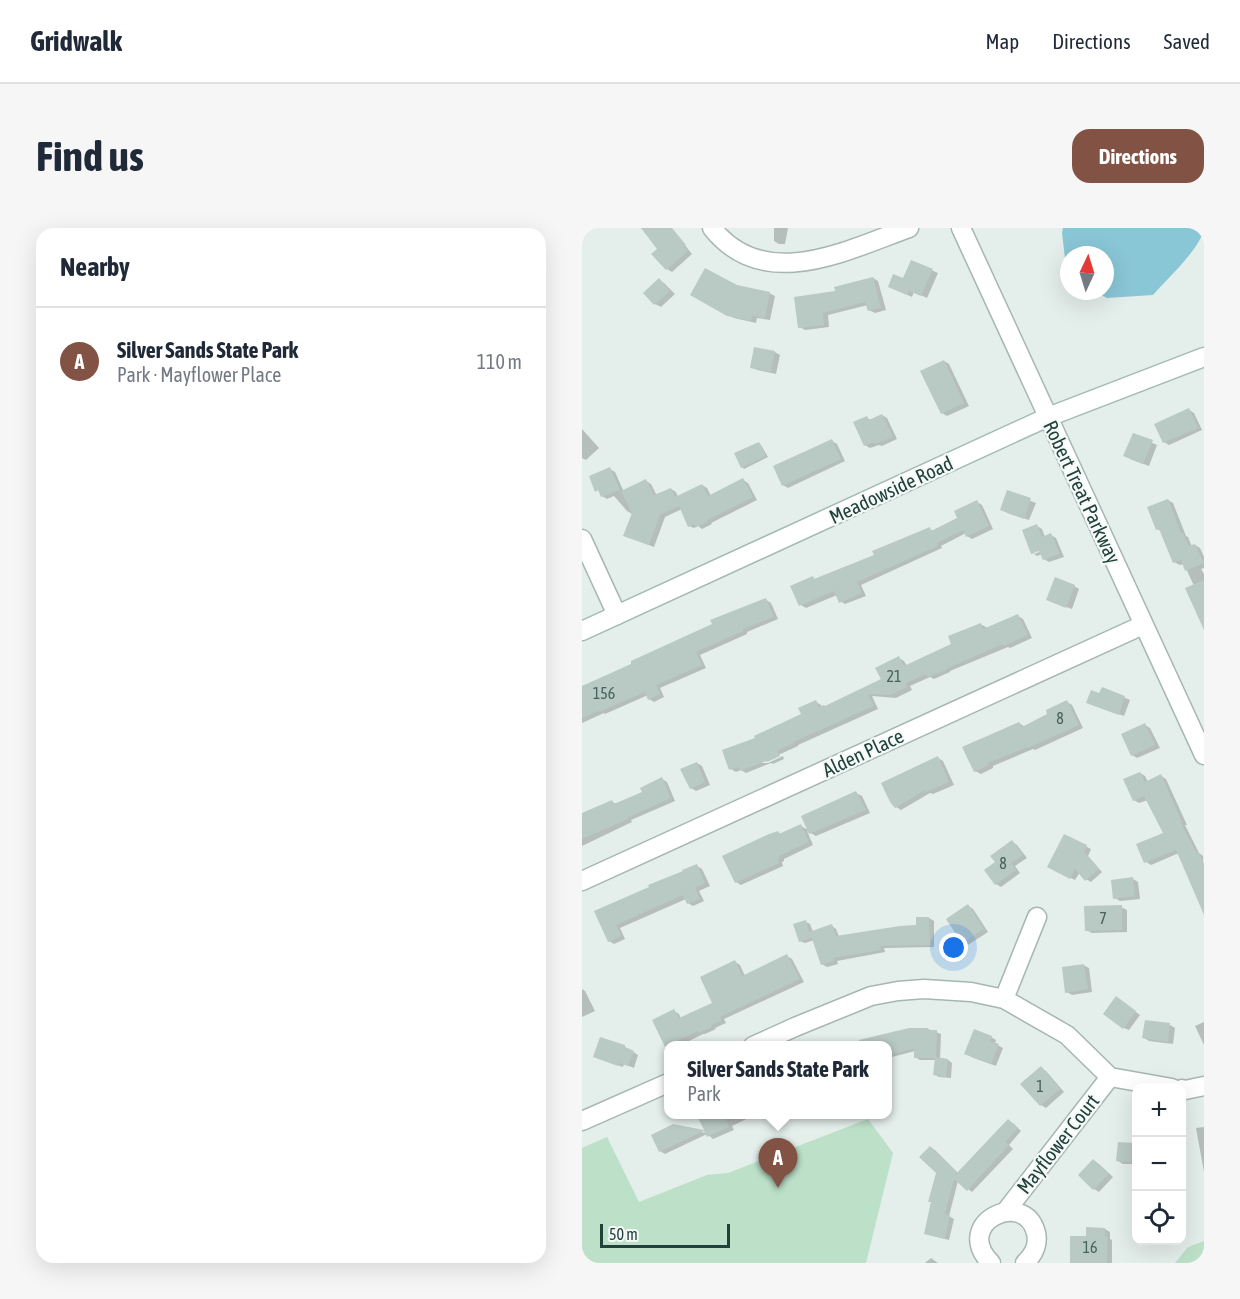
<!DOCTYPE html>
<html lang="en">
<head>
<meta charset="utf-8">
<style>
	body { margin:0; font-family:"Asap Condensed",sans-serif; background:#f6f6f7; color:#1f2937 }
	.controls { position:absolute; right:18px; bottom:18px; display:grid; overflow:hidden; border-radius:12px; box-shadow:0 6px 24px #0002 }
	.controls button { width:54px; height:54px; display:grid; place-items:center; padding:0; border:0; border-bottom:2px solid #e0e1e3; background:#fff; color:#1f2937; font:30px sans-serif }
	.compass { position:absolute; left:478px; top:18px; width:54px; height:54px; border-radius:50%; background:#fff; box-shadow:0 6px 24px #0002; rotate:4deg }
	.scale { position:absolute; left:18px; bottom:15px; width:130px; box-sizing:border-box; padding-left:6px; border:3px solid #22413b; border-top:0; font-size:16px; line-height:21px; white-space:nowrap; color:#22413b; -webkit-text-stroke:4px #f5faf8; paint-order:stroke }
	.you { position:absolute; left:372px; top:720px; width:21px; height:21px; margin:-15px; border:4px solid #fff; border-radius:50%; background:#1a73e8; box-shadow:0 0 0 9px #1a73e833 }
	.badge { display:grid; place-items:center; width:39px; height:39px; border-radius:50%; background:#825345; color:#fff; font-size:20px; font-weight:700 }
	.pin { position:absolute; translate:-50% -50px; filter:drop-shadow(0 2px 3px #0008) }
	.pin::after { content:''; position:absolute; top:32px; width:21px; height:18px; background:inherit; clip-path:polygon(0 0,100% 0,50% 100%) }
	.popup { position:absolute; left:82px; top:813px; width:228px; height:78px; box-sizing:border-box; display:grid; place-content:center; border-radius:12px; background:#fff; filter:drop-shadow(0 2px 4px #0005); font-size:20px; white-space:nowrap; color:#747a83 }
	.popup b { font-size:22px; color:#1f2937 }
	.popup::after { content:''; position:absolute; left:50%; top:100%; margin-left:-12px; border:12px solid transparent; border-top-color:#fff }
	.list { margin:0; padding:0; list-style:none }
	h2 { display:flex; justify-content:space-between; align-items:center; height:78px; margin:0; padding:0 24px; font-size:26px }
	h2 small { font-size:20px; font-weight:400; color:#747a83 }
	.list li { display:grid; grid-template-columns:39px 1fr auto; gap:18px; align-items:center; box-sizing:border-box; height:108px; padding:0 24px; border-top:2px solid #e0e1e3 }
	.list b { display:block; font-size:22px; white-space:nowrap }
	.list p { margin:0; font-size:20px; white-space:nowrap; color:#747a83 }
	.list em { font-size:20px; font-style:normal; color:#747a83 }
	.icon { flex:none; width:33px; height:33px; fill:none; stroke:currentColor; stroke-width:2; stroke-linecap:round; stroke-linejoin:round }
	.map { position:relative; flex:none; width:622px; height:1035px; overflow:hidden; border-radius:18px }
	header { display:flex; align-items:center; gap:36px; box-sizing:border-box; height:84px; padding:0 30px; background:#fff; border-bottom:2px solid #e0e1e3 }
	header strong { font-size:28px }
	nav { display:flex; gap:33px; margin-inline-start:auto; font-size:21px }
	.intro { display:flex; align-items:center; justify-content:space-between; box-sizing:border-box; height:144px; padding:0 36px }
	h1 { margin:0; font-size:42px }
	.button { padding:15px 27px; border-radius:18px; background:#825345; color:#fff; font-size:21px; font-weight:700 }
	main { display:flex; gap:36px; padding:0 36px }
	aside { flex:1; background:#fff; border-radius:18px; box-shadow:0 6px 24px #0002 }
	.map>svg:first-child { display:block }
</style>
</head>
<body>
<header>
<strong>Gridwalk</strong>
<nav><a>Map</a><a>Directions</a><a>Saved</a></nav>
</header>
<div class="intro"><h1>Find us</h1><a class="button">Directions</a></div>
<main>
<aside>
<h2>Nearby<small></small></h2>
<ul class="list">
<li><span class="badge">A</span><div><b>Silver Sands State Park</b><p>Park · Mayflower Place</p></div><em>110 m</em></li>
</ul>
</aside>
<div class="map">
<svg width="622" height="1035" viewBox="0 0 622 1035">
	<rect width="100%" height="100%" fill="#e4eeea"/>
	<!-- green -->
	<path fill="#bce0c8" d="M286,891l25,34 -27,110h-284v-115l25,-11 32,65 68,-27 21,-2z
		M622,1013v22h-29l13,-16z"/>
	<!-- water -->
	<path fill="#89c6d6" d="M481,0h141c-2,19 -38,52 -51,67l-46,3 -13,-7h11v-36h-36v21l-2,-1 -5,-42z"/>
	<!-- shadow -->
	<path fill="#0003" d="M61,0h28l21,26 -20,18 -5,-3 -8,-20z
		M192,0h14l-3,16h-6l-5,-3z
		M330,34l26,11 -11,25 -13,-6 -2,5 -17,-8 9,-9z
		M291,50l5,3 8,29 -11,3 -6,-3 -1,-5 -40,10 1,12 -24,3 -5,-3 37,-35z
		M77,52l5,3 11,11 -14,13 -6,-3 -10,-11z
		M155,58l32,7 6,3 -5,24 -13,-2 -1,5 -22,-5 -42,-24z
		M193,124l5,3 -4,19 -19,-4 -5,-3z
		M362,133l5,3 20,42 -22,10 -5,-3z
		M607,182l5,3 8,17 -33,15 -5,-3z
		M300,187l5,3 10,21 -15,7 -3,-1 -9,3 -5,-3 2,-27 4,2z
		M0,201l17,19 -13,12 -4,-2z
		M552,207l23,10 -8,21 -19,-7z
		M250,213l5,3 8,17 -57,27 -5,-3z
		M177,215l2,2 7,12 -24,12 -2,-2z
		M28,241l5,3 9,20 22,-11 5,3 6,12 14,-7 5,3 2,5 24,-12 5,3 4,8 32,-16 5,3 9,17 -46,23 1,1 -10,5 -4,-3 -4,2 -5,-2 -7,-17 -17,8 -11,30 -24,-9 2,-24 -5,-3 -13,-15 -7,3 -5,-3z
		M426,264l28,11 -7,17 -22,-7z
		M586,272l5,3 13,33 2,1 4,10 3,-2 5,3 4,9v11l-3,1 3,5v55l-10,-43 -10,-22 -4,1 -6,-3 -13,-31 -4,-2z
		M395,274l5,3 11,24 -21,10 -5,-3 -1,-3 -25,13 1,2 -81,37 5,11 -21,8 -5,-3 -3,-6 -31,13 -5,-3 -9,-19 21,-8 4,2 59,-25 53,-26 5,2 25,-12z
		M455,298l5,3 3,8 6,-2 5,3 8,19 -15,5 -5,-3 -2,-5 -5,2 -3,-2 13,-5 -14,2v3l-1,-1z
		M492,358l5,3 -7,20 -19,-7z
		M184,372l5,3 7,16 -31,13v2l-47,21 6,13 -46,20 4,9 -10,5 -5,-3 -1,-4 -43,19 -1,-1 -22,10v-36l51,-22z
		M436,388l5,3 9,19 -22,10 -2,-1 -58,24v1l-16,7 -4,-2 -20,9 2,4 -16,8 -24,-2 6,13 -80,36v1l-37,17h7l15,-7 1,3 -11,5 -2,-1 -25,10 -5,-3 -5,2 -5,-3 26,-30 46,-25 13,-12 5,3 1,3 61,-28 16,-22 5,3 3,5 46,-21 27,-21 6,3 1,3z
		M521,461l27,11 -6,16 -31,-11 7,-10z
		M485,474l5,3 11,23 -48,22 -2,-1 -40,17v2l-12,6 -6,-3 44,-48 6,4 24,-12z
		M563,497l5,3 10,20 -23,10 -5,-3z
		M356,530l5,3 11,24 -21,9 -3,-1 -29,17 -5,-3z
		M115,535l5,3 8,19 -14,6 -5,-3z
		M558,545l5,3 3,6 13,-6 5,3 21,46h-2l14,28 4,3 1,56 -25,-59 -28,12 -5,-3 19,-28 -17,-34 -9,3 -5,-3z
		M80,551l5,3 8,19 -44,19 1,2 -50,24v-31l30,-13 5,2 27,-11z
		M274,565l6,3 8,17 -54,23 -9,-5 6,14 -29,14v2l-2,1 1,4 -42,19 -5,-3 42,-50 4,3 19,-9 9,5z
		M483,608l26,13 -3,7 14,16 -11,10 -5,-3 -6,-7 -5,8 -26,-13z
		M430,614l5,3 10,13 -12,8 5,7 -19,14 -5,-3 1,-22z
		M115,638l5,3 8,17 -11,5 5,10 -11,5 -5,-3 -2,-4 -66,29 5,11 -11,5 -5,-3 -13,-29z
		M551,651l5,3 2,17 -20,2 -5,-3z
		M386,678l5,3 15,23 -20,13 -5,-3z
		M539,679l6,3v22l-35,1 -6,-3z
		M347,690l5,3v26l-50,1 1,4 -48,9 1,3 -11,3 -5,-3 -8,-24 -9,3 -5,-2 6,-19 4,2 3,8 19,-6 4,3 3,8 78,-10z
		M205,728l5,3 12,23 -80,37 2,4 -11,5 1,1 -11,5h-2l-24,12h-11v1l-2,-1 8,-35 5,3 2,5 34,-15 20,-42 5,3 5,11z
		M501,737l6,3 3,24 -20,3 -5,-3z
		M0,761l3,2 10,20 -13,6z
		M539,773l19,14 -11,15 -5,-2z
		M622,794v23l-9,-19z
		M588,797l5,3 -2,16 -24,-3 -5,-3z
		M346,801l13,5 -1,25 8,1 4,3 -1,15 -12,-1 -5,-3 2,-14h-16l-5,-3v-6l-27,7v-12z
		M409,809l5,3 -1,4 8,4 -7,18 -25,-9z
		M43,819l13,8 -4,13 -10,-4 -1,3 -23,-8z
		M459,840l5,3 18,21 -18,16 -5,-3z
		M116,886h59l-25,12 2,4 -21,9 -6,-5 -42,20 -5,-3 13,-25 33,7z
		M431,895l8,8 -12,14 4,4 -41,43 -14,-11 -9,35 5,3 -5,21 -19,-5 -5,-2 12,-60 -6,-25 4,2 23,23z
		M622,899v45l-8,-44z
		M553,916l1,1v19h-13l-5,-3z
		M512,933l5,3 14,13 -14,15 -5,-3z
		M523,1001l5,3v7l2,1v23h-40l15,-26z
		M349,1030l7,5h-13z"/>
	<!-- building -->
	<path fill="#b9c9c3" d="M59,0h31l14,17 -2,2 4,4 -22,19 -15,-16 6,-5z
		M329,32l22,9 -12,27 -12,-5 -2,4 -19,-8 5,-13 10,4z
		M123,40l32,17 33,7 -5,26 -13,-2 -1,5 -24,-5 -37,-21z
		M291,49l8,31 -13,3 -3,-9 -42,11 1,12 -26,3 -4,-31 41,-6 -1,-4z
		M77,50l11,13 -16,14 -11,-12z
		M172,119l21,4 -4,21 -21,-4z
		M362,132l20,43 -23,11 -21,-43z
		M607,180l9,20 -35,15 -9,-19z
		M300,186l11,23 -18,7 -1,-2 -10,4 -11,-24 14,-6 2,4z
		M551,205l20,7 -10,24 -20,-8z
		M250,211l9,20 -59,27 -9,-20z
		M177,214l7,14 -25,12 -7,-15z
		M28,239l10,23 -19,7 -3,-7 -3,2 -6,-16z
		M161,250l10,19 -46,23 1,2 -12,5 -2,-3 -6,3 -9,-21 -19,9 -11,30 -26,-9 9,-23 -11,-22 25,-12 8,16 17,-7 4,9 27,-13 6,12z
		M425,262l24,8 -7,21 -24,-9z
		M586,271l13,34h2l6,13 6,-2 9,19 -19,8 -4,-11 -8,3 -14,-34 -3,1 -9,-23z
		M395,272l12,26 -23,11 -3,-7 -26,13 1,3 -81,36 5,11 -23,10 -5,-12 -35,15 -9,-20 23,-10 1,3 60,-24 -2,-4 58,-24 1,4 26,-13 -3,-7z
		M455,296l5,13 9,-4 9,21 -17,6 -4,-9 -8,3 -9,-24z
		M473,349l20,8 -9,23 -20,-8z
		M622,352v50l-19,-42z
		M184,370l8,19 -31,12v2l-47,21 6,13 -46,20 4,9 -12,6 -3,-8 -46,20 -1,-1 -16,7v-32l49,-22v-3l81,-37 -2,-4z
		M436,386l10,21 -24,11 -1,-2 -57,25v1l-18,7 -2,-3 -20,9 1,4 -17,8 -22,-1 6,12 -81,36 1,1 -17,8 3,5 -13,6 -1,-1 -26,10 -2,-4 -9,3 -7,-20 33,-12 -1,-2 47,-22 -3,-6 18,-8 3,7 5,-2 1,1 56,-27 -6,-11 24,-12 5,10 47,-22 -3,-8 33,-13 2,6z
		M520,459l23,9 -6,19 -33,-12 5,-13 8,3z
		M485,472l12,25 -51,23v-1l-40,16 1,2 -15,7 -12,-25 57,-25 3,5 25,-13 -1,-4z
		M563,495l10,22 -24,11 -10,-22z
		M356,528l11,26 -23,10 -1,-2 -30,18 -5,-6 -9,-19z
		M115,534l8,20 -15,7 -10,-20z
		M558,544l5,10 16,-8 21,48 -1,1 15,29 2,-1 6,13v51l-28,-65 -32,13 -8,-19 27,-11 -19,-37 -11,5 -10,-22z
		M80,549l9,21 -44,20 1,1 -46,20v-26l30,-13 2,4 28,-12 -2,-4z
		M274,563l10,19 -57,24 -8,-18z
		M219,596l8,18 -30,14 1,2 -2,1 1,4 -44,20 -13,-27 47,-22 9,-3 1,3z
		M482,606l23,11 -3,7 15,17 -14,12 -10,-12 -5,10 -23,-12z
		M430,612l11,15 -12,8 5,7 -21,15 -11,-15 11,-8 -5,-6z
		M115,636l8,19 -10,5 5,11 -13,5 -4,-9 -67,30 5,11 -13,6 -14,-31 55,-24 -1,-2 35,-14 -1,-1z
		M551,649l2,19 -22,3 -2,-19z
		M386,676l16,25 -22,14 -16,-24z
		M540,677v25l-37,1 -1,-25z
		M334,689h13l1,28 -50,1 1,4 -48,8 1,3 -13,4 -10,-29v2l-12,4 -6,-18 13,-4 3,12 23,-8 4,12 64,-10 16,-1z
		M205,726l13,25 -80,38 2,4 -11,4 1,2 -14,6v-2l-33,16 -13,-27 22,-11 5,9 33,-15 -12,-26 35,-17 7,16z
		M502,736l4,25 -23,4 -3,-26z
		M534,768l20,15 -13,18 -20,-15z
		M563,792l25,3 -2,19 -26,-4z
		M327,800h19v2h9l-1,27 12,2 -2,18 -13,-2 2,-17h-21v-9l-26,6v-9h-29v-6z
		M392,801l18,7 -2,5 9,3 -8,20 -27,-10z
		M18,809l25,8v2l9,4 -6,15 -9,-3 -1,3 -25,-9z
		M459,838l19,23 -20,17 -20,-22z
		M114,886h28l5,13 -22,10 -3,-6 -45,21 -8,-17 22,-11 31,6z
		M426,891l10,9 -13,14 4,3 -42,46 -13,-12 -9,35 5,1 -5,24 -21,-5 7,-32h-3l8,-29 -17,-16 11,-11 26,25 -1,4z
		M536,914l17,1 -1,20 -18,-2z
		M511,931l16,15 -16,16 -15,-15z
		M504,999l19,1v8h2v27h-37v-27h16z"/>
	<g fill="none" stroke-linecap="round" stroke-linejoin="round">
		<!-- minor casing -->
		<g stroke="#a6b7b2" stroke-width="21">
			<path id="minor" d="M130,0c52,66 135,22 197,0
				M0,311l35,76
				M0,653l561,-256
				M422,771l33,-82
				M171,818l42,-19 76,-31 27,-5 26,-2 47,3 33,7 63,36 43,42 62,11
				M600,861l3,1 19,-4
				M0,893l86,-38
				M424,983l104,-134
				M409,1035c-40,-40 34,-75 45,-30 3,13 -3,22 -11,30"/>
		</g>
		<!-- tertiary casing -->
		<g stroke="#a6b7b2" stroke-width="21">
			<path id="tertiary" d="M379,0l243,527"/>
		</g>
		<!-- secondary casing -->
		<g stroke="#a1bbb3" stroke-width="21">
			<path id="secondary" d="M0,403l466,-214 156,-60"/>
		</g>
		<!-- minor -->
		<use href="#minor" stroke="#fff" stroke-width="18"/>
		<!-- tertiary -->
		<use href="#tertiary" stroke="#fff" stroke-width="18"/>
		<!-- secondary -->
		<use href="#secondary" stroke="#fff" stroke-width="18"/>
	</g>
	<g text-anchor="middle" stroke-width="4.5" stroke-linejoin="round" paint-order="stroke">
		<!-- number labels -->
		<g font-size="16" fill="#48635d">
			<text x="312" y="454">21</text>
			<text x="22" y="471">156</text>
			<text x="478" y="496">8</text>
			<text x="421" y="641">8</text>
			<text x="521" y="696">7</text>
			<text x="458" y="864">1</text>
			<text x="508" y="1025">16</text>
		</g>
		<!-- street labels -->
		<g font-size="20" fill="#22413b" stroke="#f5faf8">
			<text transform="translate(309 262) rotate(-25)" y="7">Meadowside Road</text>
			<text transform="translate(500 264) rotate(65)" y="7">Robert Treat Parkway</text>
			<text transform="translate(281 525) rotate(-25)" y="7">Alden Place</text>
			<text transform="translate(476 916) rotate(-52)" y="7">Mayflower Court</text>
		</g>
	</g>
</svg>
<div class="controls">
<button>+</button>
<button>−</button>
<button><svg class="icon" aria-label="locate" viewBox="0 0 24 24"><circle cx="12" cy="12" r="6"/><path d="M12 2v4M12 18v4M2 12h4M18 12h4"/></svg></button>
</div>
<svg class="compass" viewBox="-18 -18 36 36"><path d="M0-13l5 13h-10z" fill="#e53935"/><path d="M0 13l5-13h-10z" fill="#747a83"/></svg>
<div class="scale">50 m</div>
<div class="you"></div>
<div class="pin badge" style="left:196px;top:960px">A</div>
<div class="popup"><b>Silver Sands State Park</b>Park</div>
</div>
</main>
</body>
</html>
